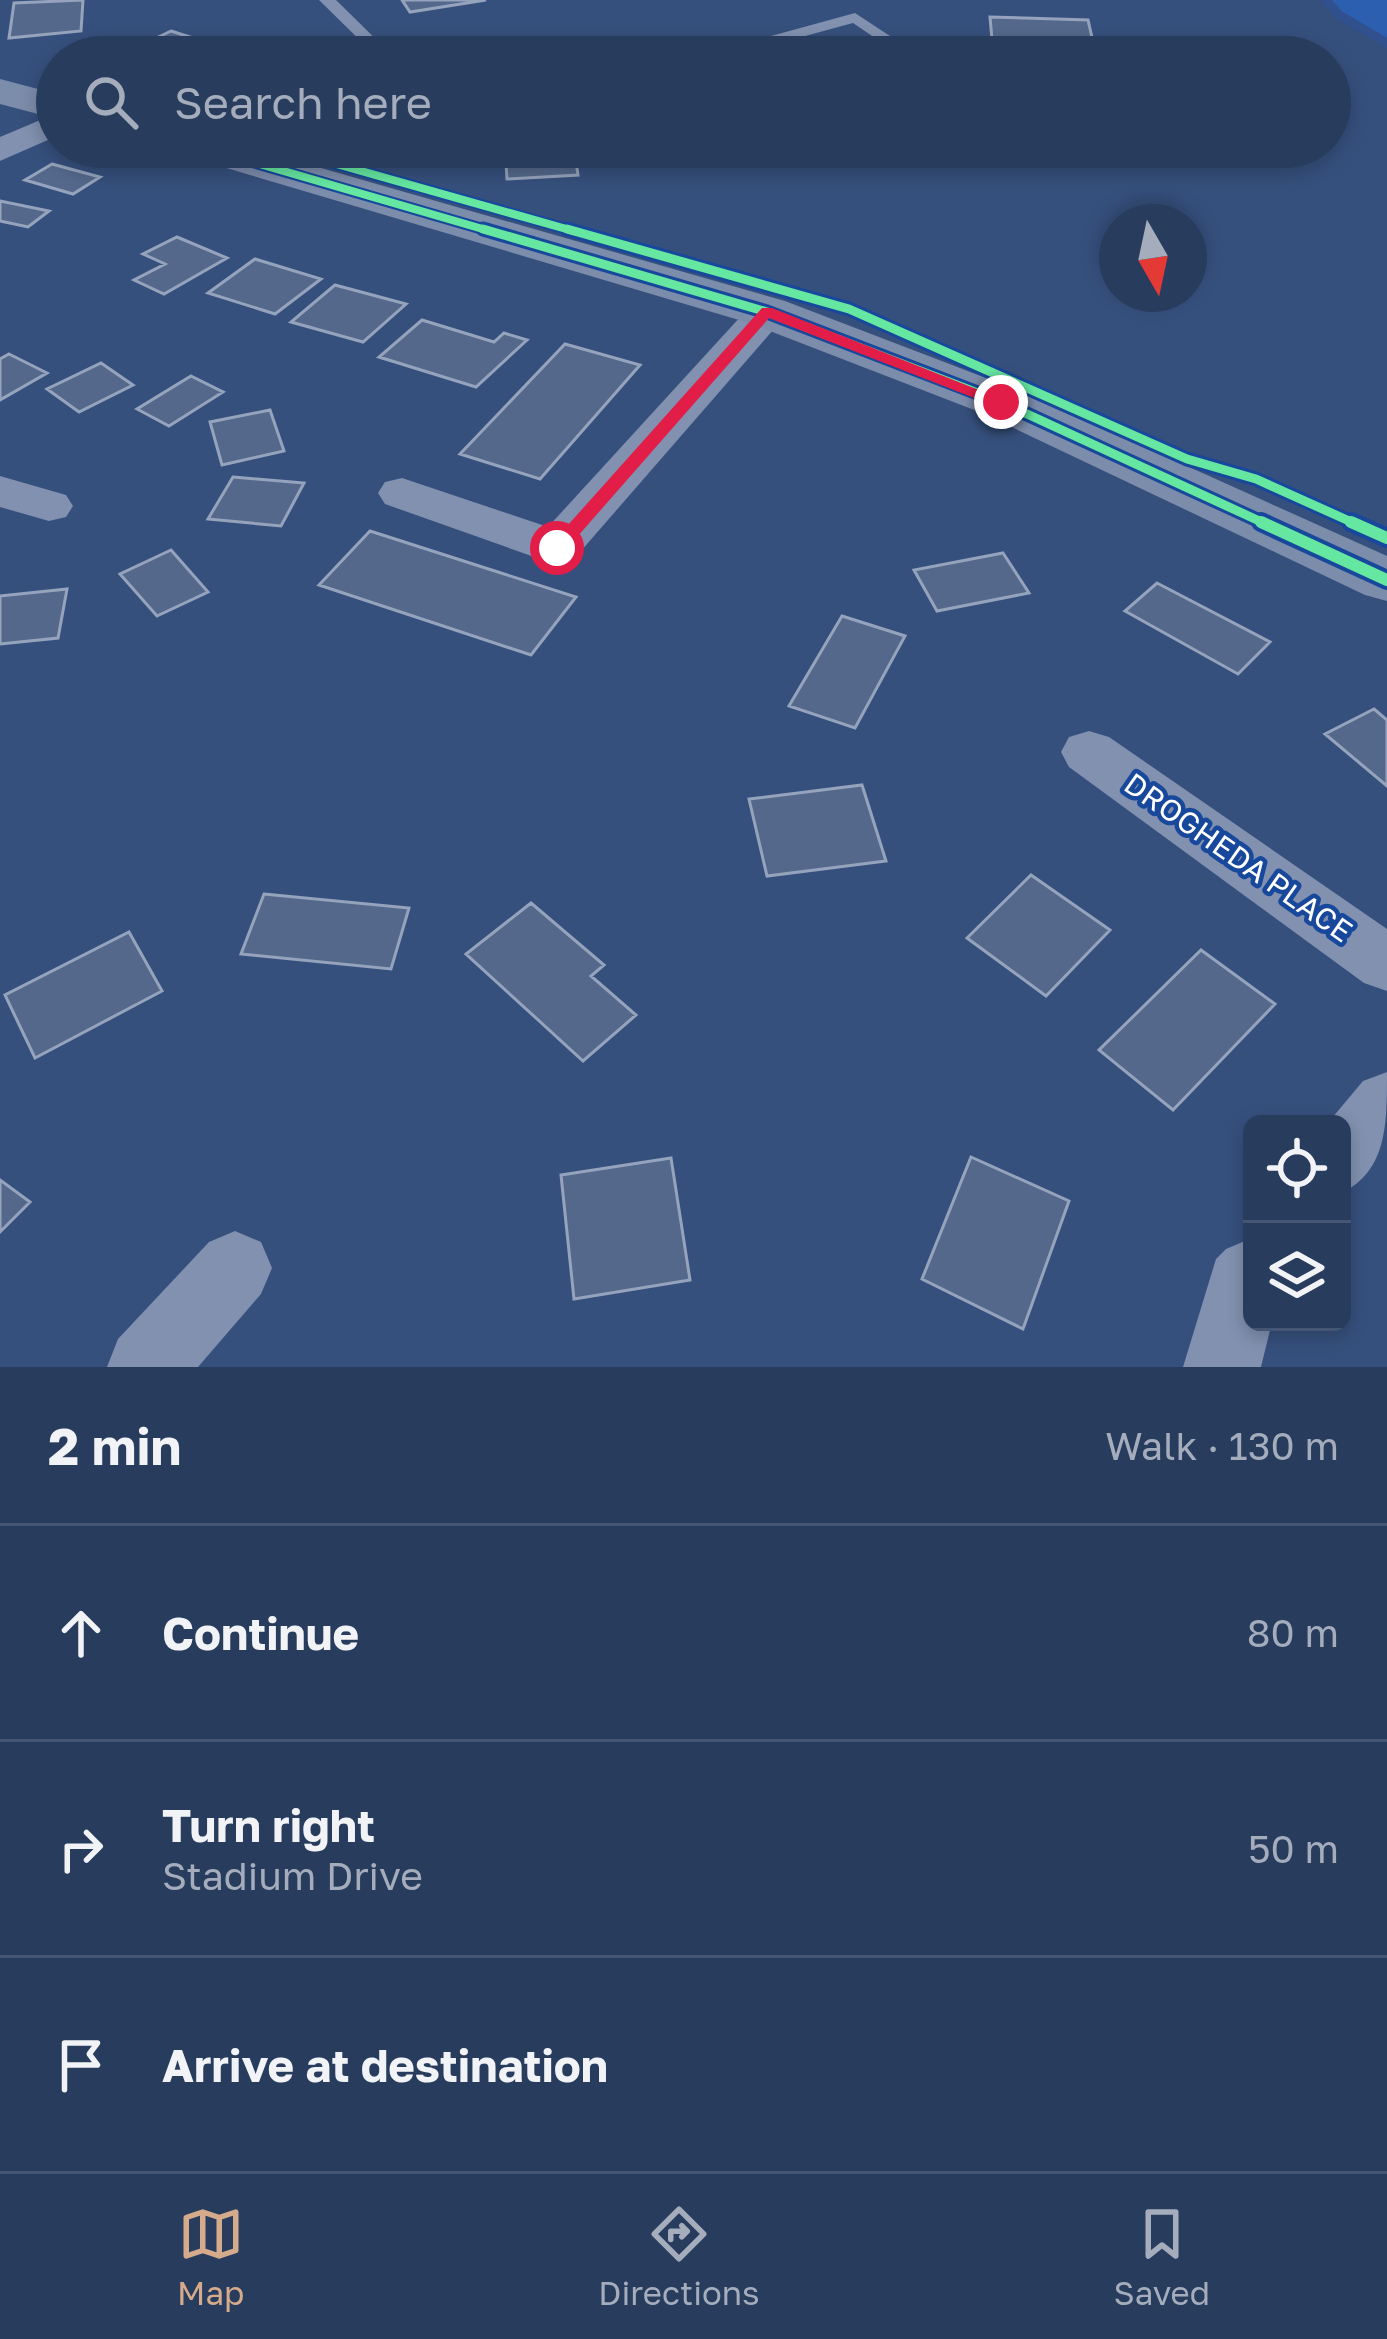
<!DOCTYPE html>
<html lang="en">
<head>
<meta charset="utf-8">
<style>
	body { margin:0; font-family:"Golos Text",sans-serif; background:#304364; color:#f1f3f6 }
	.controls { position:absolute; right:36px; bottom:36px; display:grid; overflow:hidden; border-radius:18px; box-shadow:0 6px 18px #0003 }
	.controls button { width:108px; height:108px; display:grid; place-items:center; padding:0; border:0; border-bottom:3px solid #445673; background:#283c5e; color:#f1f3f6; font:60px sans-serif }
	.compass { position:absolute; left:1099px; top:204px; width:108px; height:108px; border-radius:50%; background:#283c5e; box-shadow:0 6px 18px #0003; rotate:171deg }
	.stop { position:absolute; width:36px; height:36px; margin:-27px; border:9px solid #e11d48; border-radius:50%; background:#fff }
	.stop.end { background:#e11d48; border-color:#fff; box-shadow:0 3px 12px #0008 }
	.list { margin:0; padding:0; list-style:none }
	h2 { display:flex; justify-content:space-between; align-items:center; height:156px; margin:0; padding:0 48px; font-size:51px }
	h2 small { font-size:39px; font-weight:400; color:#a5adbc }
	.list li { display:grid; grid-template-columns:78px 1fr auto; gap:36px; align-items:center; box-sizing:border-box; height:216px; padding:0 48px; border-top:3px solid #445673 }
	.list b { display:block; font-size:45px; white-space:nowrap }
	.list p { margin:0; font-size:39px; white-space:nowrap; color:#a5adbc }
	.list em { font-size:39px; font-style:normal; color:#a5adbc }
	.icon { flex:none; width:66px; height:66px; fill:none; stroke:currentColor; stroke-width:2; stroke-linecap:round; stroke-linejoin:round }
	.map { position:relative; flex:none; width:1387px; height:1367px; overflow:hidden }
	.search { position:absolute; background:#283c5e; box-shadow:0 6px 18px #0003; left:36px; right:36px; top:36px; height:132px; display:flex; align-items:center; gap:30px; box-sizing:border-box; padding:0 42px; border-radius:66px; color:#a5adbc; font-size:45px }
	.sheet { height:804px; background:#283c5e }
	nav { display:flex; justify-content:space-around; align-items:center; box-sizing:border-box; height:168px; border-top:3px solid #445673; background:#283c5e; font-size:33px; color:#a5adbc }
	nav a { display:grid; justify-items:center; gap:6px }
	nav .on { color:#d6ab8b }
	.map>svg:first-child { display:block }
</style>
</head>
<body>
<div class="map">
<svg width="1387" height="1367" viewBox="0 0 1387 1367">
	<rect width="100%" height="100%" fill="#36507d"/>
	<!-- green -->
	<path fill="#2d5fb0" d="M1326,0h61v43l-48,-28z"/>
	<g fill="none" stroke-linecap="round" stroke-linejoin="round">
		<!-- stream -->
		<path stroke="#30518d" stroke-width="9" d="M1326,0l13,15 48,28"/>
	</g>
	<!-- building -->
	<path fill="#53688b" stroke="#95a3bc" stroke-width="3" d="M83,0l-2,31 -72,7 5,-35z
		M402,0h84l-76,12z
		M990,17l98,3 8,35 -103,-4z
		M171,31l44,14 -29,12 -42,-13z
		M479,40l37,11 -10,6 -54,-2z
		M505,147h69l4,28 -71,4z
		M957,147h94l-70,18z
		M52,164l48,13 -27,17 -48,-14z
		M0,201l49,10 -21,16 -28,-6z
		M177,237l50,21 -63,36 -30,-14 31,-16 -22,-10z
		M255,259l66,20 -46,35 -67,-21z
		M335,285l71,19 -43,38 -72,-20z
		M422,320l72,22 10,-9 23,7 -51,47 -97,-30z
		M565,344l75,21 -100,114 -80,-25z
		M9,354l38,19 -47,27v-41z
		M101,363l32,22 -54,27 -32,-23z
		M191,376l32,16 -54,34 -32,-17z
		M270,410l14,41 -62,14 -12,-43z
		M233,477l71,6 -23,43 -73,-7z
		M370,531l206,66 -45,58 -212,-70z
		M171,550l37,42 -51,24 -37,-42z
		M1003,553l26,40 -92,18 -23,-41z
		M1157,583l113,59 -32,32 -113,-63z
		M67,589l-9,49 -58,6v-48z
		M842,616l63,20 -50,92 -66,-22z
		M1374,709l13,11v66l-62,-52z
		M862,785l24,76 -119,15 -18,-77z
		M1031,875l79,55 -64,66 -79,-58z
		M264,894l145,14 -18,61 -150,-15z
		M531,903l73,62 -13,11 45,39 -53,46 -117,-107z
		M129,932l33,59 -127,67 -30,-63z
		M1201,950l74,54 -102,106 -74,-60z
		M971,1157l98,44 -46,128 -101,-50z
		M671,1158l19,122 -116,19 -13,-124z
		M0,1180l30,22 -30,30z"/>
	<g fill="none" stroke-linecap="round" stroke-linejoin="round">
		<!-- lane -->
		<path fill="#8191af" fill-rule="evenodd" d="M319,0h17l58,57h-17z
			M855,13l67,44h-19l-50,-34 -81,22 -12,12h-17l17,-18z
			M323,147h21l-41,31h-12v-8z"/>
		<!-- street -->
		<path fill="#8191af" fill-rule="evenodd" d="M57,113v23l-57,25v-24z
			M767,300l14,3 6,9 -6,9 -207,238 -17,5 -17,-5 -155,-55 -7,-11 7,-11 17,-4 146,49 205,-224z
			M0,476l66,19 7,11 -7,11 -17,4 -49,-14z
			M1089,731l20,6 278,192v62l-23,-8 -295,-216 -8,-15 8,-15z
			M1387,1072c0,54 0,98 -45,121v-69h-15l36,-43z
			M235,1231l26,11 11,26 -11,26 -63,73h-91l11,-28 91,-97z
			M1252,1238v84h20l-11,45h-78l33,-108 10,-10z"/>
		<!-- secondary -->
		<path fill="#7c8cab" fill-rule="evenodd" d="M0,79l57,15v25l-57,-15z
			M180,147h68l537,154 235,90 367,165v45l-22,-6 -383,-182 -233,-90 -563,-167z"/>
		<!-- cycleway-far2 casing -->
		<g stroke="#18489b" stroke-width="12">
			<path id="cycleway-far2" d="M201,147l292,85
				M280,148l297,84"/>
		</g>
		<!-- cycleway-far1 casing -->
		<g stroke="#18489b" stroke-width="15">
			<path id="cycleway-far1" d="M483,229l284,83 234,90 267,123
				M567,229l282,80 338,150 69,20 102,46"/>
		</g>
		<!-- cycleway casing -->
		<g stroke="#18489b" stroke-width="20">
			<path id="cycleway" d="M1261,522l126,58
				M1351,522l36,16"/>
		</g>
		<!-- cycleway-far2 -->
		<use href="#cycleway-far2" stroke="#66e7a1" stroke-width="8"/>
		<!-- cycleway-far1 -->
		<use href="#cycleway-far1" stroke="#66e7a1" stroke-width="9"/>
		<!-- cycleway -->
		<use href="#cycleway" stroke="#66e7a1" stroke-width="12"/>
	</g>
	<!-- route -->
	<path fill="#e11d48" d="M762,308h10l237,94 -14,4 -226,-88 -206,235h-12v-9z"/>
	<g text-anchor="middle" stroke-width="9" stroke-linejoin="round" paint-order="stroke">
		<!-- street labels -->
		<g font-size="30" fill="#fff" stroke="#18489b">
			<text transform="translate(1238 858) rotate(35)" y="10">DROGHEDA PLACE</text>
		</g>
	</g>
</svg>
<div class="controls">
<button><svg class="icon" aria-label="locate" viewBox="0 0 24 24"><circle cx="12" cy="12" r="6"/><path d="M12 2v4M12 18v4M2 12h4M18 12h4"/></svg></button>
<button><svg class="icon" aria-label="layers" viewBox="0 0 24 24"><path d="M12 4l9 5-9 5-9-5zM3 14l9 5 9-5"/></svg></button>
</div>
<svg class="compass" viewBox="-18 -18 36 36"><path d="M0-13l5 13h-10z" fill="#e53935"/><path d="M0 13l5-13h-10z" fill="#a5adbc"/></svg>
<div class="stop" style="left:557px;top:548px"></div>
<div class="stop end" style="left:1001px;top:402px"></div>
<div class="search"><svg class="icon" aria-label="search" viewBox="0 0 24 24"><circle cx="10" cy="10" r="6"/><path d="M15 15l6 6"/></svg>Search here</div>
</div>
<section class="sheet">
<h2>2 min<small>Walk · 130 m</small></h2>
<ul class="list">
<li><svg class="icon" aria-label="ahead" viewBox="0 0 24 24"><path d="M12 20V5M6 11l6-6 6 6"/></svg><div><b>Continue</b></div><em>80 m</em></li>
<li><svg class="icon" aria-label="right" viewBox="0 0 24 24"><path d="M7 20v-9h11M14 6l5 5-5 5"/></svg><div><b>Turn right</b><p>Stadium Drive</p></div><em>50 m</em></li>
<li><svg class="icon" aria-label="arrive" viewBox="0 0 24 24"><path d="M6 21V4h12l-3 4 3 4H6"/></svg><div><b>Arrive at destination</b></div></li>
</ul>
</section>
<nav>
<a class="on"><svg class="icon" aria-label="map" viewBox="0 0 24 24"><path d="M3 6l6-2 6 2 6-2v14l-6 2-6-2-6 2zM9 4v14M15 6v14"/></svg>Map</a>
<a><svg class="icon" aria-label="directions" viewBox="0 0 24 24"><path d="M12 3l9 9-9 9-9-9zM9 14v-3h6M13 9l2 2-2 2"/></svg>Directions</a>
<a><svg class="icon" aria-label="saved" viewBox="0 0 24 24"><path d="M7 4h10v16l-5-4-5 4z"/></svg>Saved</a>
</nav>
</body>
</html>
